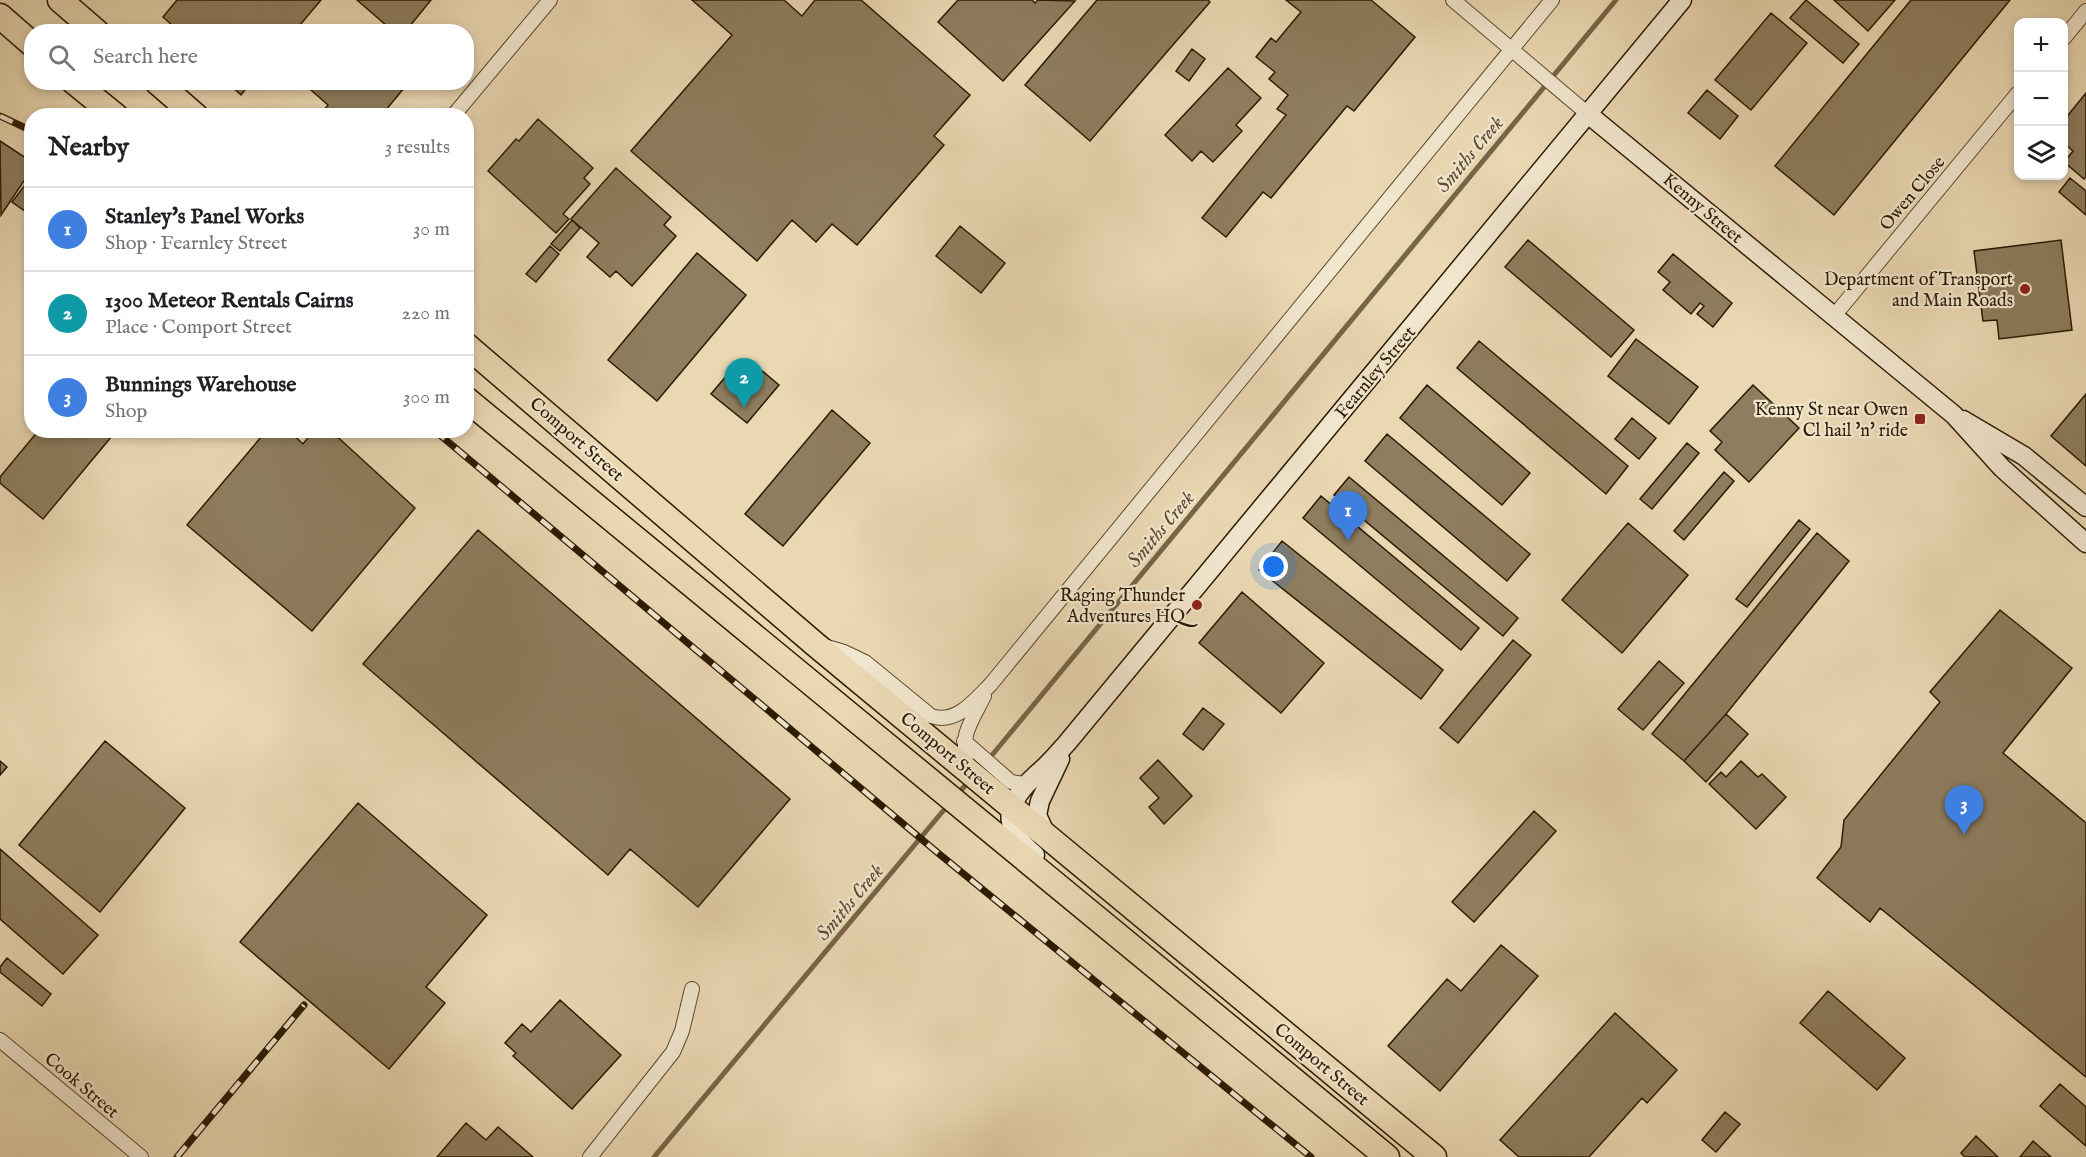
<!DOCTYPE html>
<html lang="en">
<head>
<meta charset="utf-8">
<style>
	body { margin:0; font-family:"IM FELL English",serif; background:#f2f2f2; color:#202124 }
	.controls { position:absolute; right:18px; top:18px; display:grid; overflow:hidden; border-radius:12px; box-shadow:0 3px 9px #0003 }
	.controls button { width:54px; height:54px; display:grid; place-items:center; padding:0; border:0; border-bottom:2px solid #e0e0e0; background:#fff; color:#202124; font:30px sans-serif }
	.you { position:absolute; left:1274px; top:567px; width:21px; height:21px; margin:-15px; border:4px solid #fff; border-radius:50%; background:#1a73e8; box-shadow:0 0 0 9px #1a73e833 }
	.badge { display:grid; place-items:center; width:39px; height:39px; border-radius:50%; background:#8f2418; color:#fff; font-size:20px; font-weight:700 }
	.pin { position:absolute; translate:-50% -50px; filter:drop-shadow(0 2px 3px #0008) }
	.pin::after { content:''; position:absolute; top:32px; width:21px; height:18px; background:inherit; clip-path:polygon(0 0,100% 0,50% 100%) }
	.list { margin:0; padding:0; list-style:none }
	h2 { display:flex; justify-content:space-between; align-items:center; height:78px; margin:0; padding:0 24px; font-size:26px }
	h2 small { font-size:20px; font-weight:400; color:#757577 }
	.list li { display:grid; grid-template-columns:39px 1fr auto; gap:18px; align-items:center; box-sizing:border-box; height:84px; padding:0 24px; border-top:2px solid #e0e0e0 }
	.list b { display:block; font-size:22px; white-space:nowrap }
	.list p { margin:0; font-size:20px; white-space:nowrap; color:#757577 }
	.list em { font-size:20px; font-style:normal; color:#757577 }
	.icon { flex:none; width:33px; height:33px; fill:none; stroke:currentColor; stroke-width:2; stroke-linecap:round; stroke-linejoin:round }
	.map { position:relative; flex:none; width:2086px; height:1157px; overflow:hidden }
	.search { position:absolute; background:#fff; box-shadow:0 3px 9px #0003; left:24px; top:24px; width:450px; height:66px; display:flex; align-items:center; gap:15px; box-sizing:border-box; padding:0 21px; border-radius:24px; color:#757577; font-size:22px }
	.panel { position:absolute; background:#fff; box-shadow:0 3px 9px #0003; left:24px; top:108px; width:450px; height:330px; border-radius:24px }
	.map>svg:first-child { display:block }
</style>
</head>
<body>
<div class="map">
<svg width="2086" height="1157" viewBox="0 0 2086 1157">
	<rect width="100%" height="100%" fill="#ead8b3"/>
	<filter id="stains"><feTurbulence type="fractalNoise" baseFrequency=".00333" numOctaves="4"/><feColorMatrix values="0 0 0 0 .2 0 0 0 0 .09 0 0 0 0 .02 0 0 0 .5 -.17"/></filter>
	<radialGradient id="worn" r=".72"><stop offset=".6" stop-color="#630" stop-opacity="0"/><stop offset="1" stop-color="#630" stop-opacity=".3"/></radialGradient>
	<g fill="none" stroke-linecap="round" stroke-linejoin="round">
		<!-- stream -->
		<path stroke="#776548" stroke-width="5" d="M988,760l628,-760
			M956,796l14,-16
			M654,1157l294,-352"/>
	</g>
	<!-- building -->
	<path fill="#8e7d5e" stroke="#2b1a02" stroke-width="1.5" d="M177,0h144l-27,32h-125l4,-6 -10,-9z
		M357,0h74l-26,32h-11z
		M692,0h92l18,16 13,-16h46l109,95 -36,41 10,9 -87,100 -25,-21 -16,18 -24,-22 -35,41 -126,-110 101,-116z
		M958,0h74l3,3 3,-3 37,1 -72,80 -65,-59z
		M1097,0h111l2,2 -120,139 -65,-56z
		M1286,0h85l44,37 -61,74 -7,-5 -76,92 -8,-6 -37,45 -24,-19 84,-103 -9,-6 11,-14 -19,-16 6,-7 -19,-15 15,-19 5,4 25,-30z
		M1806,0l53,44 -16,19 -53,-45z
		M1834,0h61l-27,31z
		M1911,0h99l-176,215 -59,-49z
		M1771,13l36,30 -56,67 -36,-30z
		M1192,49l13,10 -16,22 -13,-10z
		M1228,68l33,30 -25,27 6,6 -29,31 -12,-11 -9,10 -27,-26z
		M227,82h24l-10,13z
		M302,82h107l-28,34h-62l9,-11z
		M1707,90l31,26 -18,23 -32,-26z
		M2086,93v84l-2,2 -20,-17 9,-11 -9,-8v-23z
		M538,119l55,49 -9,10 6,6 -27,30 6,5 -13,14 -68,-62 28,-32 3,2z
		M0,141l32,21v7l-31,46z
		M616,168l55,49 -7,8 12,11 -44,50 -16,-15 -6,6 -23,-20 12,-14 -28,-24z
		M32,176v40l-20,-14z
		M2070,178l16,13v24l-27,-23z
		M572,220l8,8 -20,23 -9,-7z
		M960,226l45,37 -24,30 -45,-37z
		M1528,240l106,90 -23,27 -106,-90z
		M2061,240l11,90 -73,9 -2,-19 -14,1 -9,-70z
		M550,246l9,8 -23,28 -10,-8z
		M697,253l49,42 -89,106 -49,-41z
		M1673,254l59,49 -19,24 -16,-13 7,-8 -4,-3 -9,11 -28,-24 7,-8 -12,-10z
		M1636,339l62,48 -29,37 -61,-48z
		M1479,341l149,125 -22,28 -149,-126z
		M755,365l24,20 -32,38 -36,-29 16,-19 12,10z
		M1427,385l103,88 -28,32 -102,-87z
		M1753,385l46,43 -50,54 -34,-32 7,-8 -12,-11z
		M2086,394v72l-35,-30z
		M832,410l38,33 -87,103 -38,-32z
		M1632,418l24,20 -17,21 -24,-20z
		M39,430h67l6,6 -69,83 -43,-36v-6z
		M267,430h21l15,14 11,-14h16l85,78 -103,123 -125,-106z
		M1387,434l143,120 -23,27 -142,-120z
		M1687,443l12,10 -47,56 -12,-10z
		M1724,472l10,9 -50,59 -10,-9z
		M1349,477l169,141 -15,18 -169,-141z
		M1321,496l158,132 -18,22 -158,-132z
		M1799,520l11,9 -63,78 -11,-8z
		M1628,523l60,52 -66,78 -60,-53z
		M478,530l312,269 -92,108 -68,-58 -22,26 -245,-211z
		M1817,533l32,28 -123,153 -42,47 -32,-27z
		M1282,541l161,129 -22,29 -162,-129z
		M1242,592l82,71 -43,50 -82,-70z
		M2000,610l72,58 -69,85 83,70v254l-206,-169 -10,14 -53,-44 24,-31 3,-27 96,-118 -10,-10z
		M1513,640l18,15 -73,88 -18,-15z
		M1659,661l25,22 -41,47 -25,-21z
		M1203,708l21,16 -21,26 -20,-16z
		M1726,714l22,20 -42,48 -22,-21z
		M105,741l80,67 -85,104 -81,-67z
		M1158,760l34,36 -28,28 -15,-17 10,-9 -19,-20z
		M0,761l7,6 -7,8z
		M1741,761l17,16 4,-3 24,23 -30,32 -47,-45 12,-12 5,5z
		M358,803l129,112 -61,72 19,16 -56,66 -149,-127z
		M1534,811l22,20 -82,91 -22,-20z
		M0,849l98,86 -35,39 -63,-55z
		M1501,945l37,31 -98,115 -52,-45 59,-67 14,12z
		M7,958l44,36 -9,12 -42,-34v-5z
		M1828,991l77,67 -28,32 -77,-67z
		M560,1000l61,55 -49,54 -59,-53 3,-3 -11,-10 17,-19 9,8z
		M1615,1013l62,57 -30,33 -5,-5 -53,59h-70l-19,-17z
		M2060,1084l26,23v39l-46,-40z
		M1725,1112l15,12 -24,28 -14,-12z
		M466,1123l20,17 12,-13 35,30h-96z
		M1976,1136l22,21h-33l-4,-4z
		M2033,1141l18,16h-31z"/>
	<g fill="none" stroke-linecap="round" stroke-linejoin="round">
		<!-- street casing -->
		<g stroke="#5b4a2e" stroke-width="16">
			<path id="street" d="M1453,0l135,114
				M2064,38l22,-27
				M453,116l97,-116
				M1834,316l184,-223
				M827,647l17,5 21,10 66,54c25,9 44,-16 60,-32l561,-684
				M964,741l47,41 14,2
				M967,768c-6,-36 1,-40 17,-72
				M0,1040l141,117
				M590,1157l83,-105 9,-21 10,-42"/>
		</g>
		<!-- secondary casing -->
		<g stroke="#2b1a02" stroke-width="21">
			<path id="secondary" d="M1588,114l366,301 48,53 84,75
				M1963,420l61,36 62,51
				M1046,835l-9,-20 3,-14 20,-42
				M1035,855c-36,-30 -30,-52 2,-81 11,-9 20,-20 30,-31l615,-743"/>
		</g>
		<!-- highway casing -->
		<g stroke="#2b1a02" stroke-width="27">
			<path id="highway" d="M60,0l37,32
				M0,16l32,28
				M74,82l42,34
				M157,82l39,34
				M466,345l350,300 618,512
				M466,399l921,758"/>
		</g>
		<!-- street -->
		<use href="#street" stroke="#f1e6ce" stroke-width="14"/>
		<!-- secondary -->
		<use href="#secondary" stroke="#f1e6ce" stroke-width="18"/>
		<!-- highway -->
		<use href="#highway" stroke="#ead8b3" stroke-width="24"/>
		<!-- rail casing -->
		<g stroke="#2b1a02" stroke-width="7">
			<path id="rail" d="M0,116l32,15
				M434,430l504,423 373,304
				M177,1157l127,-152"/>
		</g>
		<!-- rail -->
		<use href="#rail" stroke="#f1e6ce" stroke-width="4.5" stroke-dasharray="14" stroke-linecap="butt"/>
	</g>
	<!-- markers -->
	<g fill="#8f2418" stroke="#f1e6ce" stroke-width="2">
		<circle cx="2025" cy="289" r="6"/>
		<rect x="1914" y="413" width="12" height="12" rx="3"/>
		<circle cx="1197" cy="605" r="6"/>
	</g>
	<g text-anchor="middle" stroke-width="4.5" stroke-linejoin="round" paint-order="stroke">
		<!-- street labels -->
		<g font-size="18" fill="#2b1a02" stroke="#f1e6ce">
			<text transform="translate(1912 193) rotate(-50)" y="6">Owen Close</text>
			<text transform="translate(1703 208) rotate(40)" y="6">Kenny Street</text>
			<text transform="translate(1375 372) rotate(-50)" y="6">Fearnley Street</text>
			<text transform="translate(577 439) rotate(41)" y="6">Comport Street</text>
			<text transform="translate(948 753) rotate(40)" y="6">Comport Street</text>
			<text transform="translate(1322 1064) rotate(40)" y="6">Comport Street</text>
			<text transform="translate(82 1085) rotate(40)" y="6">Cook Street</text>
		</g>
		<!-- poi labels -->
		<g font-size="18" fill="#2b1a02" stroke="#f1e6ce" text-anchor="end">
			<text x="2013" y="285">Department of Transport<tspan x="2013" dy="21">and Main Roads</tspan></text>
			<text x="1908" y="415">Kenny St near Owen<tspan x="1908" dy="21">Cl hail 'n' ride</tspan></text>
			<text x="1185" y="601">Raging Thunder<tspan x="1185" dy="21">Adventures HQ</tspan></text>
		</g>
		<!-- water labels -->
		<g font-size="20" font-style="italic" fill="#5d4c31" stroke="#f1e6ce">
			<text transform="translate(1469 154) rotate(-50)" y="7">Smiths Creek</text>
			<text transform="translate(1160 529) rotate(-50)" y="7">Smiths Creek</text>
			<text transform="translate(849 902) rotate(-50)" y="7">Smiths Creek</text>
		</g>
	</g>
	<rect width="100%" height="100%" filter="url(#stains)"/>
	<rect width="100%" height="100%" fill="url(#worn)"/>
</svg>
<div class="controls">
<button>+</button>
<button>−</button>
<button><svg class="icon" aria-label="layers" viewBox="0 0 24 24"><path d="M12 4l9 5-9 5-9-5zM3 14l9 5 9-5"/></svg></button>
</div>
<div class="you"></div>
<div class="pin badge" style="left:1348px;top:541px;background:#3f7fe0">1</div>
<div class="pin badge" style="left:744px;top:408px;background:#0f9aa8">2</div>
<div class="pin badge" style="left:1964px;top:835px;background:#3f7fe0">3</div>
<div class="search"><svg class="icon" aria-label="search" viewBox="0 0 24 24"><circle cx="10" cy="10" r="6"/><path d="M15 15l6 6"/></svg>Search here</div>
<section class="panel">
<h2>Nearby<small>3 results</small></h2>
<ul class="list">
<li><span class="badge" style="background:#3f7fe0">1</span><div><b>Stanley's Panel Works</b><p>Shop · Fearnley Street</p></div><em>30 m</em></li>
<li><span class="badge" style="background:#0f9aa8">2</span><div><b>1300 Meteor Rentals Cairns</b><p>Place · Comport Street</p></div><em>220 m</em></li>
<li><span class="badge" style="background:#3f7fe0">3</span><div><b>Bunnings Warehouse</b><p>Shop</p></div><em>300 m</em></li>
</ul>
</section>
</div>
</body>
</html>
